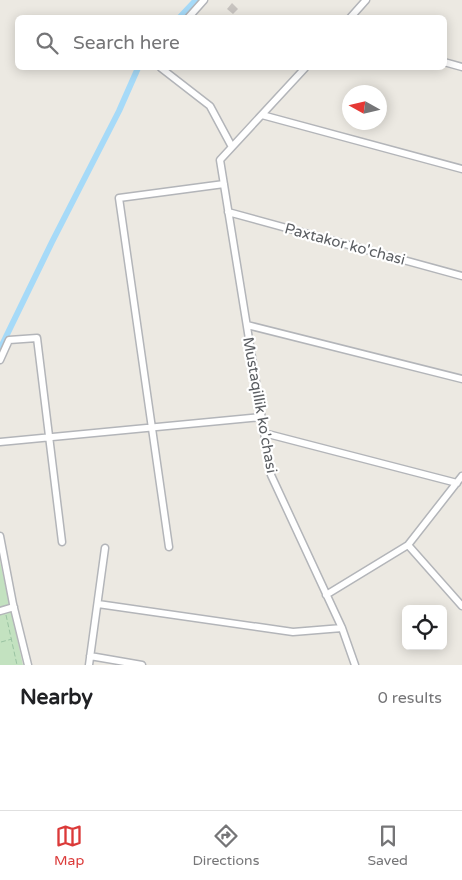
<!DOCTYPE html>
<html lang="en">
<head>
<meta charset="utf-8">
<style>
	body { margin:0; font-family:"Varela Round",sans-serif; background:#f2f2f2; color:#202124 }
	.controls { position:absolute; right:15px; bottom:15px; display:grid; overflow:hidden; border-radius:8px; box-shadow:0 2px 12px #0003 }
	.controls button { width:45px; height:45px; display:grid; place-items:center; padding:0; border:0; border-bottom:1px solid #e0e0e0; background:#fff; color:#202124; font:25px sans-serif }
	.compass { position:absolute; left:342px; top:85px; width:45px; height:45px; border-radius:50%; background:#fff; box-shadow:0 2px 12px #0003; rotate:278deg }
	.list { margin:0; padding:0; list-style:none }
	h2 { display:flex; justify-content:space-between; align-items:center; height:65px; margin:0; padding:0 20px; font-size:21px }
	h2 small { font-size:16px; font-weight:400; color:#757577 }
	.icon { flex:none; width:28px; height:28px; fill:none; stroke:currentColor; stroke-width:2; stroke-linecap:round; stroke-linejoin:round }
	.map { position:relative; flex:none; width:462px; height:665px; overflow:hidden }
	.search { position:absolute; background:#fff; box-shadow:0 2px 12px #0003; left:15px; right:15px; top:15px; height:55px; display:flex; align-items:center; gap:12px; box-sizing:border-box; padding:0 18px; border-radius:8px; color:#757577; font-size:19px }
	.sheet { height:145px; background:#fff }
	nav { display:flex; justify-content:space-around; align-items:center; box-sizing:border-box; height:70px; border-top:1px solid #e0e0e0; background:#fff; font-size:14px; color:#757577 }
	nav a { display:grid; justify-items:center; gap:2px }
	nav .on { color:#db3a39 }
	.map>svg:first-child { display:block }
</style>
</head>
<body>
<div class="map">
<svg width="462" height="665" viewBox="0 0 462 665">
	<rect width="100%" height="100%" fill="#ece9e2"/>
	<!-- green -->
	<path fill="#c3e2c0" d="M0,561l23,104h-23z"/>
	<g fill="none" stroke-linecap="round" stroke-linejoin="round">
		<!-- canal -->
		<path stroke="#a6daf8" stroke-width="6" d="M179,18l17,-18
			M0,349l52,-107 67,-131 19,-43"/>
	</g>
	<!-- building -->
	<path fill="#c8c4c0" d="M232,3l6,6 -5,5 -6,-5z"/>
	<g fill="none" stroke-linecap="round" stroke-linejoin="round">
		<!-- minor casing -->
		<g stroke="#b3b5b9" stroke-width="9">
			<path id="minor" d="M188,18l16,-18
				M350,18l16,-18
				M444,62l18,5
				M161,68l49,38 22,41
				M305,68l-85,92 51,315 71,153 13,37
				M262,115l200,54
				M228,212l234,64
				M247,325l215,54
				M0,360l9,-20 28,-2 25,204
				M264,433l193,50
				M0,442l261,-25
				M0,536l13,68 15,61
				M408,545l54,61
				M169,547l-50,-349 105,-14
				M326,595l82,-50 54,-69
				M98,604l195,28 49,-4
				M0,611l14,-4
				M90,656l52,9
				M89,665l16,-117"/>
		</g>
		<!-- path -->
		<path stroke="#9ac3a2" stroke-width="1" stroke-dasharray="5 2.5" stroke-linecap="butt" d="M6,615l11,50
			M1,642l11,-3"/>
		<!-- minor -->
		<use href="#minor" stroke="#fff" stroke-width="6"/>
	</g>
	<g text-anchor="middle" stroke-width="4.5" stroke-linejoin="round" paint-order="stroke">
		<!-- street labels -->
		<g font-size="15" fill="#5b5e62" stroke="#fff">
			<text transform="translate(345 244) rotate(15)" y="5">Paxtakor ko'chasi</text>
			<text transform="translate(260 405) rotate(80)" y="5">Mustaqillik ko'chasi</text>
		</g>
	</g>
</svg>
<div class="controls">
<button><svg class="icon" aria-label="locate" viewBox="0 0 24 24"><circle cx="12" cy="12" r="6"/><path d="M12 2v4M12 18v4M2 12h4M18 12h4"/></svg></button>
</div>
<svg class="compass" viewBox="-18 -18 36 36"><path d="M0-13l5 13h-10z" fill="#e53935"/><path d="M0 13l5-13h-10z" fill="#757577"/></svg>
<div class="search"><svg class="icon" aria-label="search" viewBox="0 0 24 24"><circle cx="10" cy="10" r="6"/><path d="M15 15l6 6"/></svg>Search here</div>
</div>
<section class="sheet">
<h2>Nearby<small>0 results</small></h2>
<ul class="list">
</ul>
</section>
<nav>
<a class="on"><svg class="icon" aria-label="map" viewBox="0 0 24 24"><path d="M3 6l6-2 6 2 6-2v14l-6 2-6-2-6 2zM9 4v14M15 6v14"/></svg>Map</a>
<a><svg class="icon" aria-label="directions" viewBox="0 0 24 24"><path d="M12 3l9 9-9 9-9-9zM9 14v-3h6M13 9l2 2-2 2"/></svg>Directions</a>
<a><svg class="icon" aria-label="saved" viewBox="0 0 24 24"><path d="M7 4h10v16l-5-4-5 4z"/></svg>Saved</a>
</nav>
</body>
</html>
